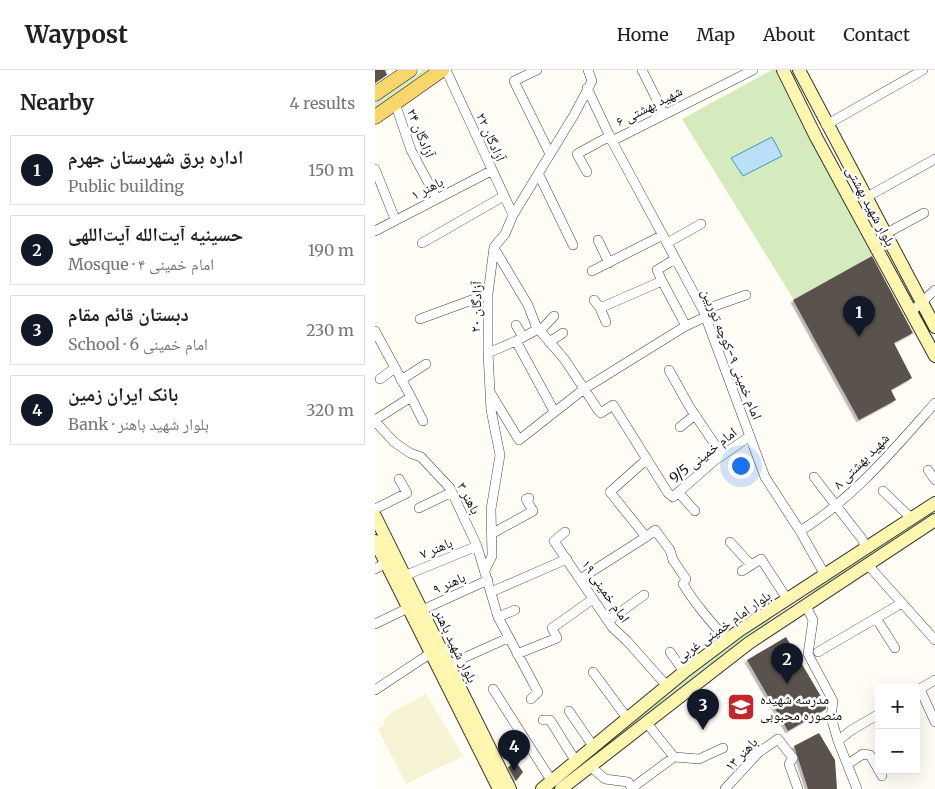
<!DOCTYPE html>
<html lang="en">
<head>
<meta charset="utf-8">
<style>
	body { margin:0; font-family:Merriweather,"Noto Naskh Arabic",serif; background:#f6f6f6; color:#202124 }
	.controls { position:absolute; right:15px; bottom:15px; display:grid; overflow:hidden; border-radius:0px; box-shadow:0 5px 20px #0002 }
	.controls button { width:45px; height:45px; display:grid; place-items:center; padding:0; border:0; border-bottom:1px solid #e0e0e0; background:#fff; color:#202124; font:25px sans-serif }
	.you { position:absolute; left:365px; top:395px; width:18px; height:18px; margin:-12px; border:4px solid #fff; border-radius:50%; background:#1a73e8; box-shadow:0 0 0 8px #1a73e833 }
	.badge { display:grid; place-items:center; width:32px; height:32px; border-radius:50%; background:#111827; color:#fff; font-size:16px; font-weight:700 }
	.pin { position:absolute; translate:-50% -41px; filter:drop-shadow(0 1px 2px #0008) }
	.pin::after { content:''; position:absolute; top:26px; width:18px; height:15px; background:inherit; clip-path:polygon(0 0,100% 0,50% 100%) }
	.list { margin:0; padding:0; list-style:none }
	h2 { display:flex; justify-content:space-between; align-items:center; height:65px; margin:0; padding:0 20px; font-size:21px }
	h2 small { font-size:16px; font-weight:400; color:#757577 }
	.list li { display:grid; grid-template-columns:32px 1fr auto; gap:15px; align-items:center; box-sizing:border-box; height:70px; margin:0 10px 10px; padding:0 10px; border:1px solid #e0e0e0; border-radius:0px }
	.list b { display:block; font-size:19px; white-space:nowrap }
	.list p { margin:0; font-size:16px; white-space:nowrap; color:#757577 }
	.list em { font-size:16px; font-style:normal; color:#757577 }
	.map { position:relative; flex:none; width:560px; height:719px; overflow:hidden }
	header { display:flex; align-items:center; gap:30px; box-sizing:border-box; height:70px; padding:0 25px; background:#fff; border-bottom:1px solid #e0e0e0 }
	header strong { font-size:24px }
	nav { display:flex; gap:28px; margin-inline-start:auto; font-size:18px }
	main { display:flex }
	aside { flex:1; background:#fff }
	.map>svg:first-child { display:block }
</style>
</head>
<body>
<header>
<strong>Waypost</strong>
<nav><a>Home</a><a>Map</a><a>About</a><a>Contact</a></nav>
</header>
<main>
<aside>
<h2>Nearby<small>4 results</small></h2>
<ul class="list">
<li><span class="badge">1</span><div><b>اداره برق شهرستان جهرم</b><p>Public building</p></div><em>150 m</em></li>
<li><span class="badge">2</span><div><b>حسینیه آیت‌الله آیت‌اللهی</b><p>Mosque · امام خمینی ۴</p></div><em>190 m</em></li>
<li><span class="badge">3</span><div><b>دبستان قائم مقام</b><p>School · امام خمینی 6</p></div><em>230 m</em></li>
<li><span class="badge">4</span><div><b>بانک ایران زمین</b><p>Bank · بلوار شهید باهنر</p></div><em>320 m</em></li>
</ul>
</aside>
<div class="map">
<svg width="560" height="719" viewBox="0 0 560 719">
	<defs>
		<filter id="shadow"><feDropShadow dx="-2.5" dy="2.5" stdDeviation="0" flood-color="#0004"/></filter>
	</defs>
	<rect width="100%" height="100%" fill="#fffdf5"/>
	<!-- farmland -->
	<path fill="#f6f3d4" d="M51,624l37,62 -57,28 -28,-55 7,-4 -1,-5 7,-7z"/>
	<!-- green -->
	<path fill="#d5ebbd" d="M48,0h7l-55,38v-5z
		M397,0h4l97,185 -79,45 -112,-181z
		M560,437v7l-127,82 20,-18z
		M405,539l-15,16 -112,85 -97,79h-9l176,-142z"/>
	<!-- water -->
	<path fill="#b9e0f7" stroke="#3f96cf" d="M397,67l10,19 -39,20 -12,-18z"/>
	<!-- building -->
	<path fill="#5a524d" filter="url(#shadow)" d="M0,0h10l2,5 -12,8z
		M497,186l41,77 -19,10 18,35 -21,12 5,10 -37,20 -66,-120z
		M411,567l40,68v4l-38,22 -41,-71z
		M444,663l16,27 2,29h-29l-14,-43z
		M141,692l7,10 -7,9 -8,-14z"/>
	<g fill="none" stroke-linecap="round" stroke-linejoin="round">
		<!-- minor casing -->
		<g stroke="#444" stroke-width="10">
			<path id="minor" d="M71,0l67,145
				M162,0l-23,11 36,73
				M267,0l22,44
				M212,18l25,53 91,169 62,167 35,54 25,44
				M20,33l16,47 26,49
				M451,55l97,-55
				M237,71l141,-71
				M0,99l20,50
				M212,102l-10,-18 33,-18
				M164,105l34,70
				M490,128l70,-39
				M0,161l116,-60
				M510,164l39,-21
				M223,170l11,23
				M47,173l82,-47
				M292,173l34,-19
				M119,178l34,57 8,21 29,34 33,50 3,3 12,-8 55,88 5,4 41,-36 36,-25
				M217,201l71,-36
				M287,211l-5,-11 18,-11
				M219,230l6,8 62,-27 24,45
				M225,238l6,14
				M328,240l43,-15
				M536,242l24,-22
				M45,249l68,-25
				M141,255l7,12
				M163,259l-22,12 38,70
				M0,261l36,66 -36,23
				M165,261l14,-15
				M174,272l14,-9
				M113,283l28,-12
				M294,300l20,36 33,49
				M5,309l15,-11
				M26,310l25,-16
				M115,322l29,48 65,-51 100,-62 21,-10
				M36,327l12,24
				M0,351l19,21 16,11 11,4 29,31 27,58 21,71 40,75 -7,7
				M305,357l15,-12
				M272,389l-37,33 36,45 9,-7 15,20 3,10 13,19 -3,5c12,20 28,38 44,56
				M553,400l7,10
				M439,407l48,62 4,9
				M508,421l29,28
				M303,422l17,19
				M44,438l33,-16
				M0,439l32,-16 -8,-14
				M425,461c53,-32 94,-82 135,-128
				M190,462l-11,9 58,86 15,14 40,45
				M118,463l40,-22 -7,-12 3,-1
				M355,472l21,23
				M493,495l67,75
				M0,499l11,-6
				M110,500l7,-14 -1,-47 9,-54 -9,-45 -3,-57v-59l6,-47 11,-13 8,-19 61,-100 18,-34 -4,-11
				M367,501l19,-12 26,40
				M29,506l73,-30
				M205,509l66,-42
				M116,522l76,-33
				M431,536l7,14 -5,34 25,47 -2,16 7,24 12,-10 29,-17
				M47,540l66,-30
				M123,547l17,-7
				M501,548l19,30
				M233,551l36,-26
				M0,554l33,-16
				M295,582l14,20
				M443,582l84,-49
				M142,584l40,-16 -5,-10 41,-29
				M73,595l60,-27
				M218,602l34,46
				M118,619l58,91
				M545,619l15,33
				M0,620l56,-37
				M541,621l19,-11
				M194,641l24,35
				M168,650h7l25,40
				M271,652l28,35
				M463,671l19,48
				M473,694l15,-10 7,1 12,21
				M215,696l15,13 23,3 4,7
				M257,718l42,-31 25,2 24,-11
				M350,719l34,-37 19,-13 15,19 -4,6 9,25"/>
		</g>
		<!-- secondary casing -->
		<g stroke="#333" stroke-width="14">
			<path id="secondary" d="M408,0l33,67 119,219
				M424,0l136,257
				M0,446l135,273
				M0,471l124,248
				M167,719l142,-117 56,-42 195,-127
				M186,719l188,-146 186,-123"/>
		</g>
		<!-- primary casing -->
		<g stroke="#222" stroke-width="15">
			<path id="primary" d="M0,24l35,-24
				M0,47l67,-47"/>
		</g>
		<!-- minor -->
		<use href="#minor" stroke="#fff" stroke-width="9"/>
		<!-- secondary -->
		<use href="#secondary" stroke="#fff6b0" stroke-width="12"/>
		<!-- primary -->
		<use href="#primary" stroke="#f9d66b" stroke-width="14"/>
	</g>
	<!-- icons -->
	<defs>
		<g id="school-square" transform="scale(1.4375)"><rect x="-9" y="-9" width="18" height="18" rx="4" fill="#c4262e" stroke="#fff"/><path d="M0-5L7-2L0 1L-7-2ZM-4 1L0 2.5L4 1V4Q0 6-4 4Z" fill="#fff"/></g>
	</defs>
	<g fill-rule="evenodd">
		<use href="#school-square" x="366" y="637"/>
	</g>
	<g text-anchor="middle" stroke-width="5" stroke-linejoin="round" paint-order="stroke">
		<!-- street labels -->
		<g font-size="14" fill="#111" stroke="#fff">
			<text transform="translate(274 36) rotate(-27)" y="5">شهید بهشتی ۶</text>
			<text transform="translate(46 63) rotate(68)" y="5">آزادگان ۲۴</text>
			<text transform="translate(116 67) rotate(66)" y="5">آزادگان ۲۲</text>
			<text transform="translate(52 118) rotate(-27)" y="5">باهنر ۱</text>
			<text transform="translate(496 136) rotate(62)" y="5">بلوار شهید بهشتی</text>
			<text transform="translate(101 237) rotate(-88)" y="5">آزادگان ۲۰</text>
			<text transform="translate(357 284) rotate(68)" y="5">امام خمینی ۹-کوچه توربین</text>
			<text transform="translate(328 385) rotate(-38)" y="5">امام خمینی 9/5</text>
			<text transform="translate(486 391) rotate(-45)" y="5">شهید بهشتی ۸</text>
			<text transform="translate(94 428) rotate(62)" y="5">باهنر ۳</text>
			<text transform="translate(61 478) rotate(-22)" y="5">باهنر ۷</text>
			<text transform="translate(74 513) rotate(-24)" y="5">باهنر ۹</text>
			<text transform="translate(231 521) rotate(55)" y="5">امام خمینی ۱۹</text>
			<text transform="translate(348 556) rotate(-35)" y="5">بلوار امام خمینی غربی</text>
			<text transform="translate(81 576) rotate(64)" y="5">بلوار شهید باهنر</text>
			<text transform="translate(366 684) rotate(-46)" y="5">باهنر ۱۳</text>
		</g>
		<!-- poi labels -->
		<g font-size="14" fill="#111" stroke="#fff" text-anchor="start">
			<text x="385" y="634">مدرسه شهیده<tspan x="385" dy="16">منصوره محبوبی</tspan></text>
		</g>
	</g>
</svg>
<div class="controls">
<button>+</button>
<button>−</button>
</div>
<div class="you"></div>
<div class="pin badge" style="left:484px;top:267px">1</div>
<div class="pin badge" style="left:412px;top:614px">2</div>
<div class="pin badge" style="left:328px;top:660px">3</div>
<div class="pin badge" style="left:139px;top:701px">4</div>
</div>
</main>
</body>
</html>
